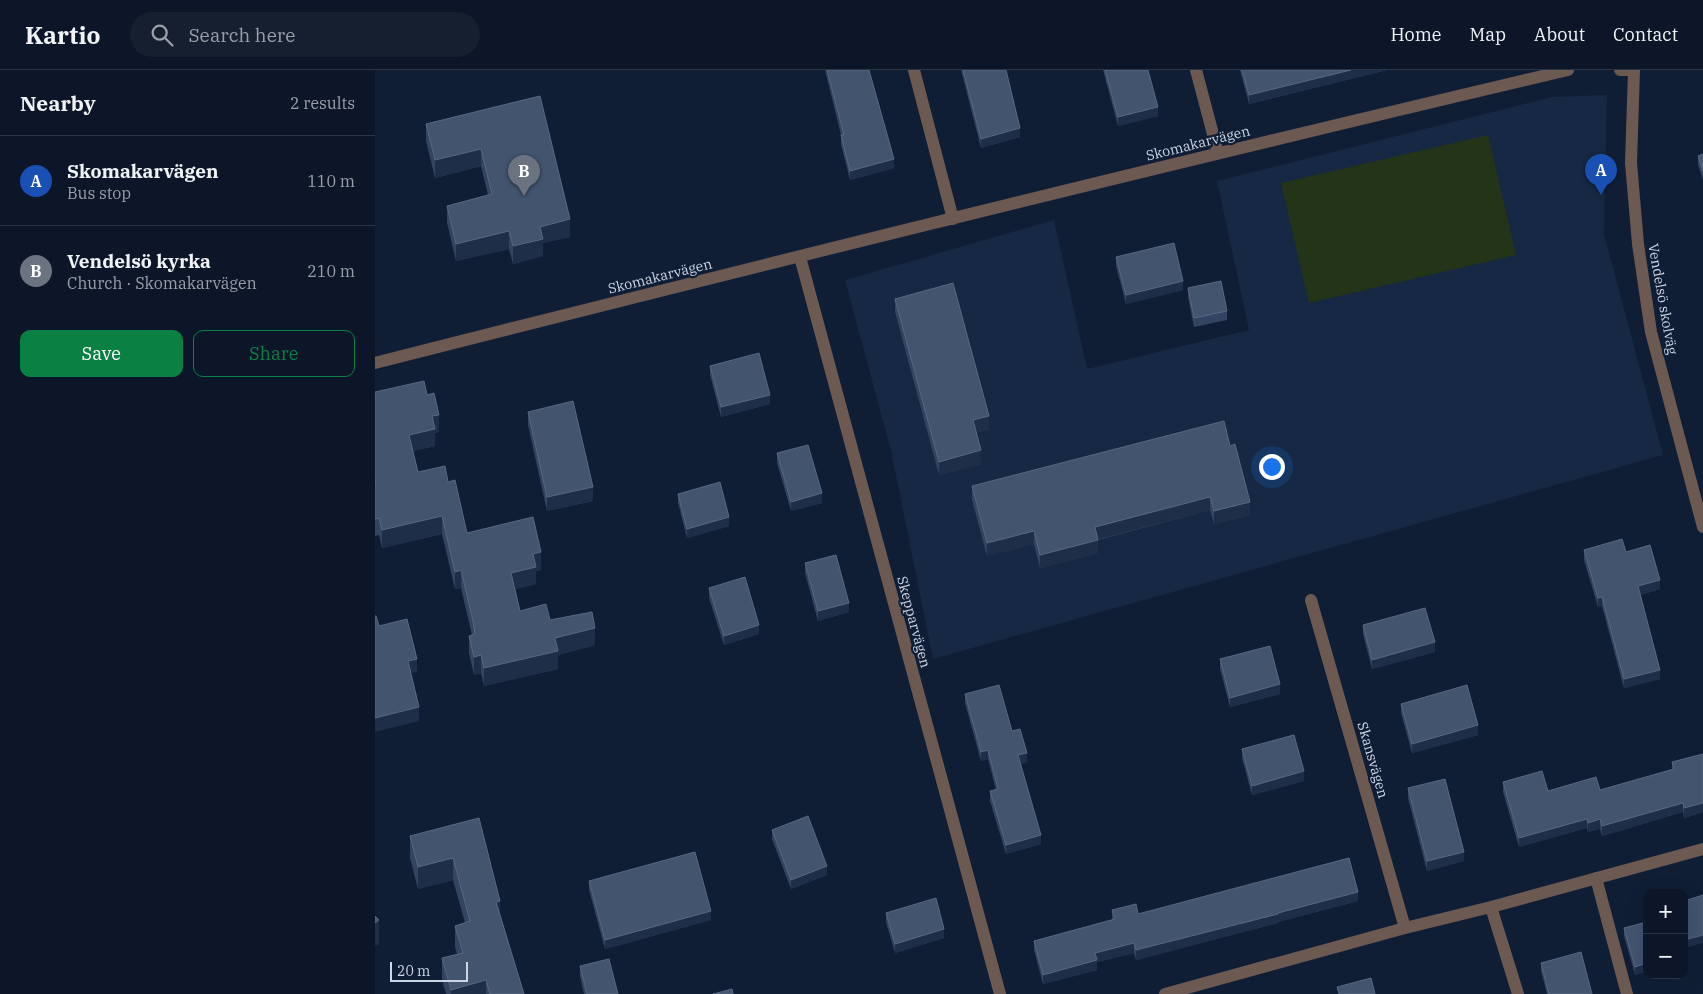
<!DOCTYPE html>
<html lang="en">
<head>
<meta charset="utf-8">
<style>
	body { margin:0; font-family:"IBM Plex Serif",serif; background:#151f30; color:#f1f3f6 }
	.controls { position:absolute; right:15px; bottom:15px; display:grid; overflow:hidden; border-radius:10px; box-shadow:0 5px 20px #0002 }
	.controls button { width:45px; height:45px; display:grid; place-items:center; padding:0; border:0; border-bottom:1px solid #2c3545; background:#0c1628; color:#f1f3f6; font:25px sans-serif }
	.scale { position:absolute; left:15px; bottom:12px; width:78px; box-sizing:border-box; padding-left:5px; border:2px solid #cbd5e5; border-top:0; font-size:14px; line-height:18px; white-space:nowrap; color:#cbd5e5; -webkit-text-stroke:4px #101e35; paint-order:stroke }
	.you { position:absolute; left:896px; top:396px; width:18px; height:18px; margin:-12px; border:4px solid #fff; border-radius:50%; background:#1a73e8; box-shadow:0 0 0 8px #1a73e833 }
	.badge { display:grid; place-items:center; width:32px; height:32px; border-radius:50%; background:#0b8043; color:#fff; font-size:16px; font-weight:700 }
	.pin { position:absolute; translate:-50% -41px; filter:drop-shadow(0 1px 2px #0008) }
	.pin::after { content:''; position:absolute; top:26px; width:18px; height:15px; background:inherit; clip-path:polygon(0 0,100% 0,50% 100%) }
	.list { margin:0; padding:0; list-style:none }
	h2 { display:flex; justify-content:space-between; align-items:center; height:65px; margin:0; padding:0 20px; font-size:21px }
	h2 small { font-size:16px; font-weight:400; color:#9a9fa8 }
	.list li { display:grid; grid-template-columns:32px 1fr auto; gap:15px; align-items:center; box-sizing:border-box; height:90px; padding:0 20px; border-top:1px solid #2c3545 }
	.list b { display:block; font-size:19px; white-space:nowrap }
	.list p { margin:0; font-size:16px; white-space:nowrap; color:#9a9fa8 }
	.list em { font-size:16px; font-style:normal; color:#9a9fa8 }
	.actions { display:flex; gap:10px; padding:15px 20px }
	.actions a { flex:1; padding:11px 0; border:1px solid #0b8043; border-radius:10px; text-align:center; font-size:18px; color:#0b8043 }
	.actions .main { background:#0b8043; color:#fff }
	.icon { flex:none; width:28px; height:28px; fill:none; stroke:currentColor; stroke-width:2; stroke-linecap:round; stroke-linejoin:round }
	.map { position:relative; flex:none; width:1328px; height:924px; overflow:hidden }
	header { display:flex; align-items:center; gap:30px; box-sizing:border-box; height:70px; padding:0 25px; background:#0c1628; border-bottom:1px solid #2c3545 }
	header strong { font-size:24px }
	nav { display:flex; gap:28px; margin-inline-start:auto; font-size:18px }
	.search { width:350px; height:45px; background:#151f30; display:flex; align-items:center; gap:12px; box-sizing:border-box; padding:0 18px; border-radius:28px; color:#9a9fa8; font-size:19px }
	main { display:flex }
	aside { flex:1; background:#0c1628 }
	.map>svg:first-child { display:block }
</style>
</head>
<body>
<header>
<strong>Kartio</strong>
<div class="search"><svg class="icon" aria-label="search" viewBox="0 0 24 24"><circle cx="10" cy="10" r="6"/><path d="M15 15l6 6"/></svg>Search here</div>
<nav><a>Home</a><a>Map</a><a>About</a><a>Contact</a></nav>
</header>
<main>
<aside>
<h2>Nearby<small>2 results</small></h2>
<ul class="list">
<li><span class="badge" style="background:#1a4fb4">A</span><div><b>Skomakarvägen</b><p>Bus stop</p></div><em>110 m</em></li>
<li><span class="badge" style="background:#6b7280">B</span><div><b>Vendelsö kyrka</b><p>Church · Skomakarvägen</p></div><em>210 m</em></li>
</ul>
<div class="actions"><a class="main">Save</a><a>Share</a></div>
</aside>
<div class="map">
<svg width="1328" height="924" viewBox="0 0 1328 924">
	<rect width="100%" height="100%" fill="#101e35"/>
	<!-- built -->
	<path fill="#162843" d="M1232,25l-3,139 59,221 -730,204 -42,-208 -46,-171 209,-60 33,149 162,-39 -32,-149 335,-84z"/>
	<!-- green -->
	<path fill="#243419" d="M1113,65l28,120 -207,48 -28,-120z"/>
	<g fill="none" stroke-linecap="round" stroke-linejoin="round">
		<!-- minor -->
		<path stroke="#6b5952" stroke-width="12" d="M539,0l39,149
			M821,0l22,83
			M1245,0h14
			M1259,0l-3,93 7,81 13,88 52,195
			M425,187l200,737
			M0,293c397,-101 794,-199 1193,-293
			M936,530l94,328
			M1221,808l31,116
			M1116,837l27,87
			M790,924l240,-66 86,-21 212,-58"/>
	</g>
	<!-- wall -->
	<path fill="#324461" d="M450,0h44l25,98 -44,12 -9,-35v-10z
		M586,0h45l14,67 -39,11z
		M728,0h45l10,46 -40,10z
		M865,0h147l-138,34z
		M165,26l30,141 -27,6v13l-30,8 -4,-15 -53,12 -9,-38v-17l41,-11 -7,-29 -46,12 -9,-37v-17z
		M1328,84v26l-5,-15v-9z
		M741,187l67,33 -57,14 -10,-38z
		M813,218l39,23v9l-33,7 -6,-30z
		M520,229l94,130 -13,4 5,31 -42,11 -44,-163z
		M335,296l60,38 -49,13 -11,-42z
		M0,322l52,3 12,37 -4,1v13l-22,5 5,21 30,10 19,51 74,37 -5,1v13l-21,5 5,22 30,9 45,25 -37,10v14l-74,17 -3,-13 -7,2 -5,-22v-17l3,-1 -11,-47 -6,1 -13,-55 -60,14 -3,-13 -4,1z
		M153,342l65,89 -46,10 -19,-86z
		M855,376l20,69 -36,9 -4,-14 -112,30v13l-58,15 -6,-24 -47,12 -15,-56v-14z
		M402,383l45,50 -31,8 -14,-48z
		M303,424l51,32 -42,12 -9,-35z
		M1209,480l42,2 34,37 -20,6 20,84 -36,9 -22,-82 -4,1 -14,-47z
		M430,493l44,49 -31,9 -13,-48z
		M334,518l50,46 -35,11 -15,-47z
		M988,555l72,27 -63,17 -9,-35z
		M845,589l60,35 -50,13 -10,-38z
		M590,624l47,37 15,31 -7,2 21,80 -35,10 -16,-53v-10l6,-1 -8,-31 -7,2 -16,-58z
		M1026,634l77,31 -66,18 -11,-40z
		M867,679l62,32 -52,14 -10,-37z
		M1328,684v58l-19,6 -1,-6 -81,24 -2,-7 -12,3 -1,-4 -68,19 -16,-55v-10l45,9 52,-1 72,-20v-8z
		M1033,718l56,73 -37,10 -19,-73z
		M104,748l21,96 24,80h-78l-4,-14v-22l15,-4 -2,-7v-21l10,-3 -12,-43 -35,9 -8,-31v-22z
		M397,760l55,45 -36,14 -19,-50z
		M214,811l122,39 -106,29 -16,-59z
		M983,831l-80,21v1l-142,37 -2,-7 -37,9v8l-54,14 -9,-34v-9l78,-21v-10l26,4z
		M1270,842h2v59l-12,4 -11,-39v-8l22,-6z
		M511,843l58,25 -49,15 -9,-31z
		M1166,893l51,31h-45l-6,-23z
		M205,896l38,28h-34l-4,-18z"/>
	<!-- shaded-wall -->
	<path fill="#1e2e49" d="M976,0h36l-138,34v-9z
		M783,37v9l-40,10v-9z
		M645,58v9l-39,11v-9z
		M106,79v17l-46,12v-18z
		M519,89v9l-44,12v-9z
		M195,149v18l-27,6v13l-30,8v-18l27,-19z
		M134,161v18l-53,12v-17z
		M808,211v9l-57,14v-9z
		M395,325v9l-49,13v-10z
		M64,345v17l-4,1v13l-26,6v-17l23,-19z
		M614,346v13l-16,5v-14z
		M606,380v14l-42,11v-13z
		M218,417v14l-46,10v-14z
		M447,423v10l-31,8v-9z
		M835,427v13l-115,30v-13z
		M875,432v13l-36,9v-13z
		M67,446v18l-60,14v-18z
		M354,447v9l-42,12v-9z
		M659,461v13l-47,12v-13z
		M723,470v13l-58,15v-13z
		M166,482v18l-5,1v13l-25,6v-17l22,-19z
		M86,500v18l-6,1v-17z
		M1285,510v9l-22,7v-10z
		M1227,527v9l-4,1v-9z
		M474,533v9l-31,9v-10z
		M384,555v9l-35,11v-9z
		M220,558v17l-37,10v14l-74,17v-18l71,-30z
		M1060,572v10l-63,17v-9z
		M106,585v18l-7,2v-18z
		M42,589v13l-9,2v-13z
		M1285,600v9l-36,9v-9z
		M905,614v10l-50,13v-9z
		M44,637v14l-44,11v-14z
		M1103,655v10l-66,18v-9z
		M613,680v9l-7,2v-9z
		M652,683v9l-9,3v-10z
		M929,701v10l-52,14v-9z
		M1308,733v9l-81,24v-10z
		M1328,733v9l-19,6v-10z
		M1212,749v9l-68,19v-9z
		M1225,749v10l-12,3v-9z
		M666,765v9l-35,10v-9z
		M1089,782v9l-37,10v-10z
		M78,788v22l-35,9v-22z
		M452,796v9l-36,14v-9z
		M983,822v9l-80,21v1l-142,37v-10z
		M125,831v21l-4,-20z
		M336,841v9l-106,29v-9z
		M4,850v24l-4,2v-23z
		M569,859v9l-49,15v-9z
		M1328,865v8l-19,5v-8z
		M759,873v10l-37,9v8l-54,14v-9l52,-22z
		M1272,893v8l-12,4v-8z
		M111,910v14h-35v-4z"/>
	<!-- building -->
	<path fill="#43546f" stroke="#586882" d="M452,0h42l25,89 -44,12 -9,-36h3z
		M588,0h43l14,58 -39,11z
		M730,0h43l10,37 -40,10z
		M867,0h109l-102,25z
		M165,26l30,123 -30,8 3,12 -30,7 -4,-15 -53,13 -9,-38 45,-12 -11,-45 -46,11 -9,-36z
		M1328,84v17l-5,-15z
		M799,173l9,38 -57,14 -10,-38z
		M846,211l6,30 -33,7 -6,-30z
		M578,213l36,133 -16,4 8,30 -42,12 -44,-163z
		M384,283l11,42 -49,12 -11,-41z
		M49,311l3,14 7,-2 5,22 -7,1 3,13 -26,6 9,37 27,-6 3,16 7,-2 12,53 66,-16 8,35 -8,2 3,13 -25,6 9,38 26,-7 4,16 42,-8 3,16 -40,10 3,13 -74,17 -3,-13 -7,2 -5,-21 6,-2 -2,-13 -12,-51 -6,2 -13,-56 -60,14 -3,-12 -4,1v-37h1l-1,-3v-87z
		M198,331l20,86 -46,10 -19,-85z
		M849,351l6,25 5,-2 15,58 -36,9 -4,-14 -115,30 3,13 -58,15 -6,-24 -47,12 -15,-57z
		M433,375l14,48 -31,9 -14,-49z
		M345,412l9,35 -42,12 -9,-35z
		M1247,469l4,13 24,-7 10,35 -22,6 22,84 -36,9 -22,-82 -4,1 -14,-48z
		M461,485l13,48 -31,8 -13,-48z
		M370,507l14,48 -35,11 -15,-48z
		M1050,538l10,34 -63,18 -9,-35z
		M0,546h1l3,10 28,-7 10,40 -9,2 11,46 -44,11z
		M895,576l10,38 -50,14 -10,-39z
		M624,615l13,46 8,-2 7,24 -9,2 23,80 -35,10 -16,-54 8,-2 -10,-39 -7,2 -16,-58z
		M1092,615l11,40 -66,19 -11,-40z
		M919,665l10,36 -52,15 -10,-37z
		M1328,684v49l-19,5 -1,-5 -81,23 -2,-7 -12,4 -1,-4 -68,19 -16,-56 39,-11 6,20 48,-14 4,13 74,-21 -2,-7z
		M1070,709l19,73 -37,9 -19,-73z
		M433,746l19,50 -36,14 -19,-50z
		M104,748l21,83 -4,1 28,92h-34l-4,-14 -35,10 -9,-32 21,-5 -8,-27 15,-5 -17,-63 -35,9 -8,-31z
		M320,782l16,59 -106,29 -16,-59z
		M974,788l9,34 -80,21v1l-142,36 -2,-7 -39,10 2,7 -54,15 -9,-34 81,-22 -3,-9 24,-6 2,10z
		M1328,825v40l-19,5v-39z
		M561,828l8,31 -49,15 -9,-31z
		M0,846l4,4 -4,3z
		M1272,852v41l-12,4 -11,-39z
		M1206,882l11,42h-43l-8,-31z
		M234,889l9,35h-31l-7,-28z
		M996,908l4,16h-36l-2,-7z
		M357,919l1,5h-20z"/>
	<g text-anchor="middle" stroke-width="4.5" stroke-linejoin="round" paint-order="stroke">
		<!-- street labels -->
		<g font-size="14" fill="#cbd5e5" stroke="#101e35">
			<text transform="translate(823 73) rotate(-14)" y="5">Skomakarvägen</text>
			<text transform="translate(285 206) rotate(-14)" y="5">Skomakarvägen</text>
			<text transform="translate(1288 229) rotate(80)" y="5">Vendelsö skolväg</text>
			<text transform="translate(539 552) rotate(75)" y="5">Skepparvägen</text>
			<text transform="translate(998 690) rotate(74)" y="5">Skansvägen</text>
		</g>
	</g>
</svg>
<div class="controls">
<button>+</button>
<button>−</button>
</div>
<div class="scale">20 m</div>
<div class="you"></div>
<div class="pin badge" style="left:1226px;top:125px;background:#1a4fb4">A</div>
<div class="pin badge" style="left:149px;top:126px;background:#6b7280">B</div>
</div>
</main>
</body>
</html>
